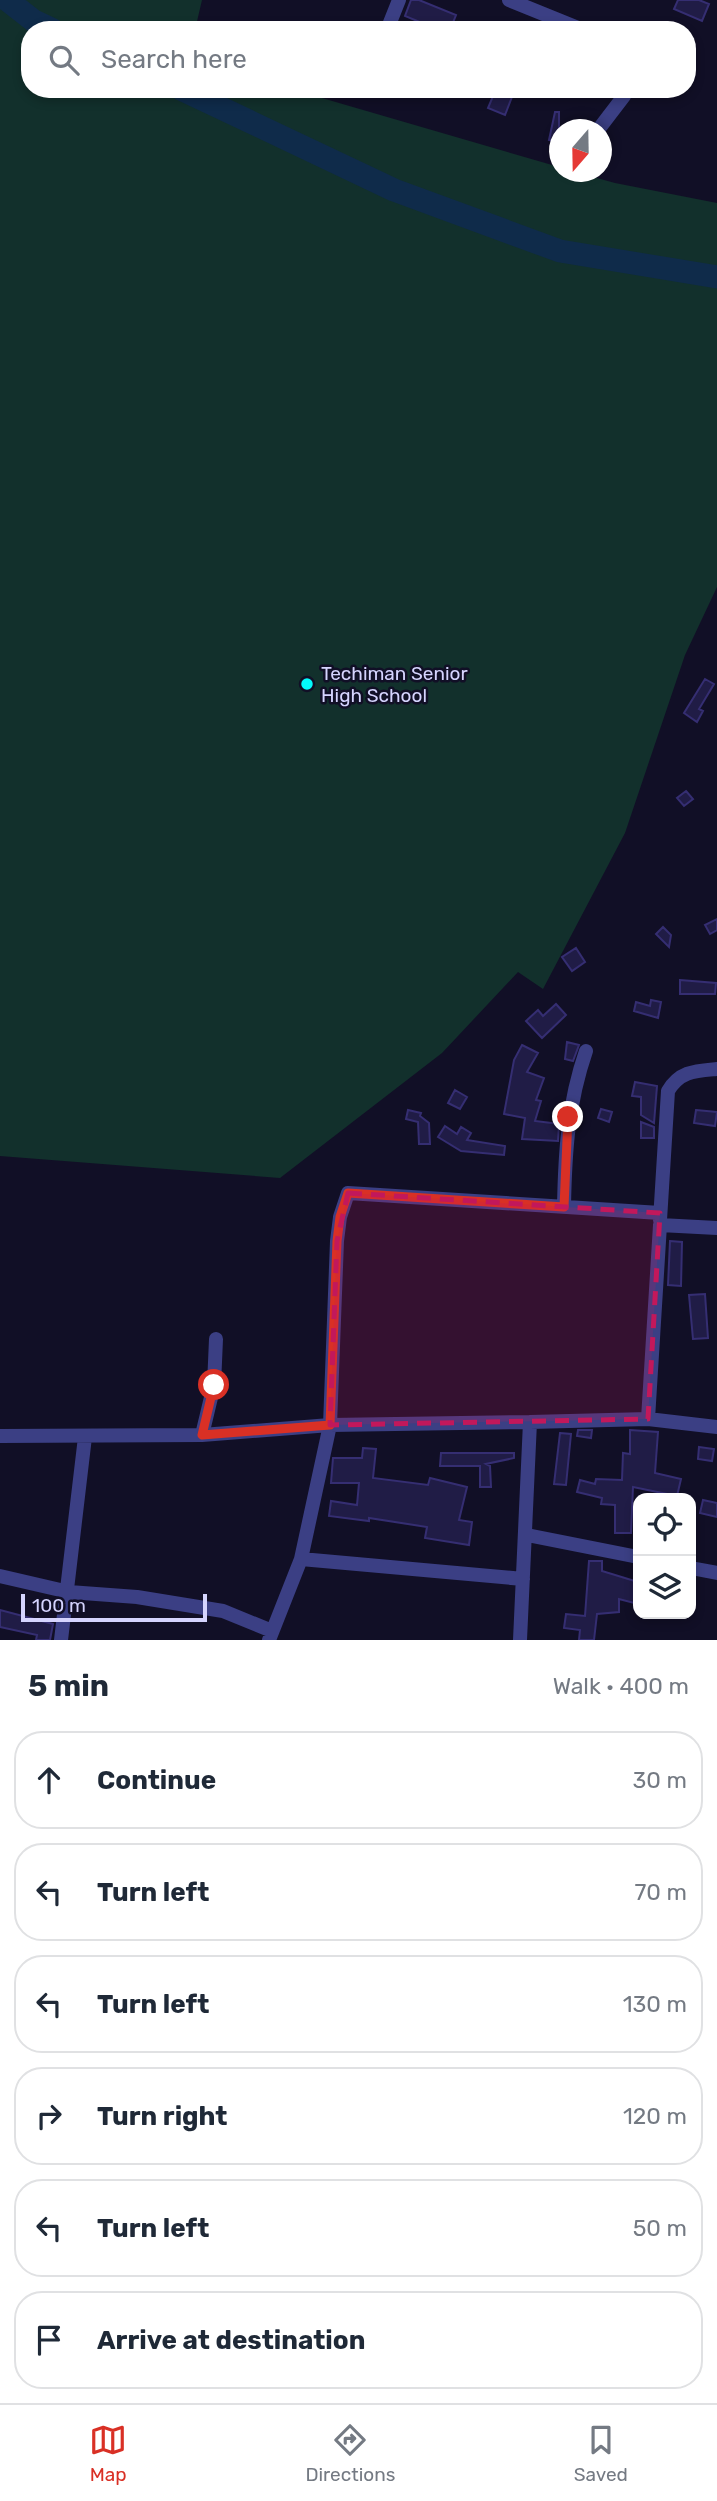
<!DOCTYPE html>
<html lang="en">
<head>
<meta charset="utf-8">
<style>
	body { margin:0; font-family:Rubik,sans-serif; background:#f2f2f3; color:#1f2937 }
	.controls { position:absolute; right:21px; bottom:21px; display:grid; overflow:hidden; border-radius:14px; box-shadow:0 4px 10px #0003 }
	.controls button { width:63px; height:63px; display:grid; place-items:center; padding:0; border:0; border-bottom:2px solid #e0e1e3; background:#fff; color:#1f2937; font:35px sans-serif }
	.compass { position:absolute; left:549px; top:119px; width:63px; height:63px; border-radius:50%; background:#fff; box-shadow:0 4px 10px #0003; rotate:200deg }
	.scale { position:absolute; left:21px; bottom:18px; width:186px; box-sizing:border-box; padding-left:7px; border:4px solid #d5d4fe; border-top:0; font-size:19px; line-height:24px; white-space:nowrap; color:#d5d4fe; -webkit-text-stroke:5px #110f26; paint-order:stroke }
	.stop { position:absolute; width:21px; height:21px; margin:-16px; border:5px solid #d93025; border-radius:50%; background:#fff }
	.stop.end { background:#d93025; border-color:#fff; box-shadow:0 2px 7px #0008 }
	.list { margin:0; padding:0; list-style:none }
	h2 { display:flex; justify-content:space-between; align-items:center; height:91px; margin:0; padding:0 28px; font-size:30px }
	h2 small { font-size:23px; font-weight:400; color:#747a83 }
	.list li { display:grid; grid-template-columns:46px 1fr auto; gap:21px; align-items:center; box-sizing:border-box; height:98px; margin:0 14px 14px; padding:0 14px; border:2px solid #e0e1e3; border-radius:28px }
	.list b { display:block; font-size:26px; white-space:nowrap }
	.list em { font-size:23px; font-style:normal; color:#747a83 }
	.icon { flex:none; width:38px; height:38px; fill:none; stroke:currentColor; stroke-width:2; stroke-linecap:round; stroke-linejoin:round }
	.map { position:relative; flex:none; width:717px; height:1640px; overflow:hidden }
	.search { position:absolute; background:#fff; box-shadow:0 4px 10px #0003; left:21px; right:21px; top:21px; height:77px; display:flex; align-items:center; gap:18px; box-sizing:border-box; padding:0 24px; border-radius:28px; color:#747a83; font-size:26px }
	.sheet { height:763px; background:#fff }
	nav { display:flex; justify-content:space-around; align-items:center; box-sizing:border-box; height:98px; border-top:2px solid #e0e1e3; background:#fff; font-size:19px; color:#747a83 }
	nav a { display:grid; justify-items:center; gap:4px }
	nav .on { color:#d93025 }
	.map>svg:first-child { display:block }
</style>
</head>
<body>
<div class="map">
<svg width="717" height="1640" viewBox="0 0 717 1640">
	<rect width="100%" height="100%" fill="#110f26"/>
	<!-- green -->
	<path fill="#12302c" d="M0,0h202l-7,30h-165v59h261l268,78 1,5h15l40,11 102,20v384l-32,68 -60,178 -82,156 -25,-17 -76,81 -162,125 -280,-22z"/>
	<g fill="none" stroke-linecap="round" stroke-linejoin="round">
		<!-- river -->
		<path stroke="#0f2b4a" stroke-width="23" d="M7,0l27,21 19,9
			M181,89l213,101 166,61 157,26"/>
	</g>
	<!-- building -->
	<path fill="#201c46" stroke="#352e72" stroke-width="2" d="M411,0h8l37,15 -6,15h-11l-34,-14z
		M678,0h21l10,4 -7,17 -28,-12z
		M496,89h19l-10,26 -17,-7z
		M555,112h4v30l-10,-2z
		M705,679l9,5 -15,25 4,2 -6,11 -13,-9z
		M686,791l7,8 -9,7 -7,-8z
		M717,919v11l-7,4 -5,-9z
		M663,927l8,8 -2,12 -13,-13z
		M576,948l9,14 -13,9 -10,-14z
		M680,980l36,3 -1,11h-35z
		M651,1000l10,2 -3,16 -24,-7 2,-9 14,4z
		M556,1004l10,11 -24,23 -16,-17 12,-11 5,6z
		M567,1042l12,3 -6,16 -8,-2z
		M522,1045l16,8 -11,19 17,6 -8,22 5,1 -6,20 24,3 -1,17 -36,-2 3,-21 -21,-4 10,-54z
		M635,1082l22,4 -3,37 -13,-8v-18l-9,-1z
		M455,1090l12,7 -7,12 -12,-6z
		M601,1109l11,3 -3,10 -11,-4z
		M408,1110l13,3 -1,3 9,7 1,21h-11l-1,-22 -12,-3z
		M696,1110l21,2 -2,14 -21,-3z
		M641,1122l13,5v11h-13z
		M445,1126l12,8 4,-7 10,6 -4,7 38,6 -1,9 -43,-4 -23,-14z
		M670,1241l12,1 -1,44 -13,-1z
		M705,1294l3,44 -15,1 -4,-44z
		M578,1430h14l-1,8 -14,-2z
		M630,1430l28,2 -3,41 26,6 -4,17 -44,-9 -2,46h-16v-28l-14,-1 1,-6 -25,-6 3,-12 15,4 1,-5 26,1 1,-27 7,1z
		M560,1433l11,1 -5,51 -12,-1z
		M699,1447l15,2 -2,12 -14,-2z
		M363,1448l13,1 -3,29 55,7 2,-7 37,9 -8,33 13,2 -3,23 -44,-7 2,-11 -58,-9v3l-40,-5 2,-15 26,4 2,-22h-28l2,-25h29z
		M441,1453h73v5l-28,6 4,2 1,21h-11v-21h-40z
		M703,1500l14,3v14l-17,-4z
		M589,1561h13v10l36,11v22l-19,-5v13l-22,2 -3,26h-15l1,-10 -16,-2 2,-14 19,2z
		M0,1610l53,14 -3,16h-14l1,-5 -37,-8z"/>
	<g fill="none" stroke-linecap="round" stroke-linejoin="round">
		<!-- minor -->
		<path stroke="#3b3f84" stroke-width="14" d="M509,0l74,30
			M387,30l12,-30
			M598,130l26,-34 1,-7
			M564,1207c1,-55 4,-104 22,-156
			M660,1220l8,-129c12,-20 27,-20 49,-22
			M648,1419l12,-194 57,3
			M530,1422l118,-3 69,8
			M202,1435l12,-50 2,-46
			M0,1436l202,-1 128,-10 200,-3 -10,218
			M527,1535l111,22
			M301,1559l29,-134 7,-184 3,-24 8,-24 312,20
			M691,1568l26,5
			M0,1576l69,16 68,5 86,14 49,20
			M61,1640l24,-203
			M269,1640l32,-81 222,20"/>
	</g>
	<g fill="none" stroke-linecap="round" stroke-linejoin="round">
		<!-- route -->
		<path stroke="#d93025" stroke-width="9" d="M214,1385l-12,50 128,-10 7,-184 3,-24 8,-24 216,14 4,-90"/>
	</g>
	<!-- marked area -->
	<path fill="#c2185b" fill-opacity="0.2" stroke="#c2185b" stroke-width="5" stroke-dasharray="14 9" stroke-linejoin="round" d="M348,1193l312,20 -12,206 -318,6 7,-184z"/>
	<!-- markers -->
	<circle fill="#03fbfc" stroke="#110f26" stroke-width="2.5" cx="307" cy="684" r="7"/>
	<g text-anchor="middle" stroke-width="5" stroke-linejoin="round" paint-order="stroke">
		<!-- poi labels -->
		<g font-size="19" fill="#d5d4fe" stroke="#110f26" text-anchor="start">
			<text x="321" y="680">Techiman Senior<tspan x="321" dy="22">High School</tspan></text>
		</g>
	</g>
</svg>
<div class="controls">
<button><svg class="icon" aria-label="locate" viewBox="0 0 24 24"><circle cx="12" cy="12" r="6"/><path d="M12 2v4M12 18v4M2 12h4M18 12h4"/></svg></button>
<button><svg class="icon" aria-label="layers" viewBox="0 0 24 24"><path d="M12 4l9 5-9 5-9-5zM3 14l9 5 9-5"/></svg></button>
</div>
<svg class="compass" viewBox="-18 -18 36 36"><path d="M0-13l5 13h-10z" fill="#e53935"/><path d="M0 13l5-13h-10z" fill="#747a83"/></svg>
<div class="scale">100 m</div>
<div class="stop" style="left:214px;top:1385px"></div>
<div class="stop end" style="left:568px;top:1117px"></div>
<div class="search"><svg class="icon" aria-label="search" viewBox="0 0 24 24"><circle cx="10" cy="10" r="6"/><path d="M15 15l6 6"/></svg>Search here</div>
</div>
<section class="sheet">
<h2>5 min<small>Walk · 400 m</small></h2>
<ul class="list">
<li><svg class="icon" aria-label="ahead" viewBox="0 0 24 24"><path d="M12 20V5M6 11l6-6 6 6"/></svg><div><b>Continue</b></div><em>30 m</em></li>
<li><svg class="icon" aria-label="left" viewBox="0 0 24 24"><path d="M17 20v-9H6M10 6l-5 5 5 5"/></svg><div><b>Turn left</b></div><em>70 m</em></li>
<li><svg class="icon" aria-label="left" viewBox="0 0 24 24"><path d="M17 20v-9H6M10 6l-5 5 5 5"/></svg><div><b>Turn left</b></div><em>130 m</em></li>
<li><svg class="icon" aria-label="right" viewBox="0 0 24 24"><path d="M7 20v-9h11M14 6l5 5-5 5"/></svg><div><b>Turn right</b></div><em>120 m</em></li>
<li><svg class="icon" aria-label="left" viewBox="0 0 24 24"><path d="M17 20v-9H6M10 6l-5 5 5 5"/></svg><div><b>Turn left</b></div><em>50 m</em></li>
<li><svg class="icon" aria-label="arrive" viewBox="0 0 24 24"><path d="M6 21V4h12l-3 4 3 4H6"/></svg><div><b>Arrive at destination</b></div></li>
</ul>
</section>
<nav>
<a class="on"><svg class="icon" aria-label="map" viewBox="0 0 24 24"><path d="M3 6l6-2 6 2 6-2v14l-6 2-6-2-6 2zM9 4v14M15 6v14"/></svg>Map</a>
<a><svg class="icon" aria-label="directions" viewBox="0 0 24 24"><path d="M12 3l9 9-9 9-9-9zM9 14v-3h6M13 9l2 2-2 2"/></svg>Directions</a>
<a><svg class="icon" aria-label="saved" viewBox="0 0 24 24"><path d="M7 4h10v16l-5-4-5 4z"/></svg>Saved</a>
</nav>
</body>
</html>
